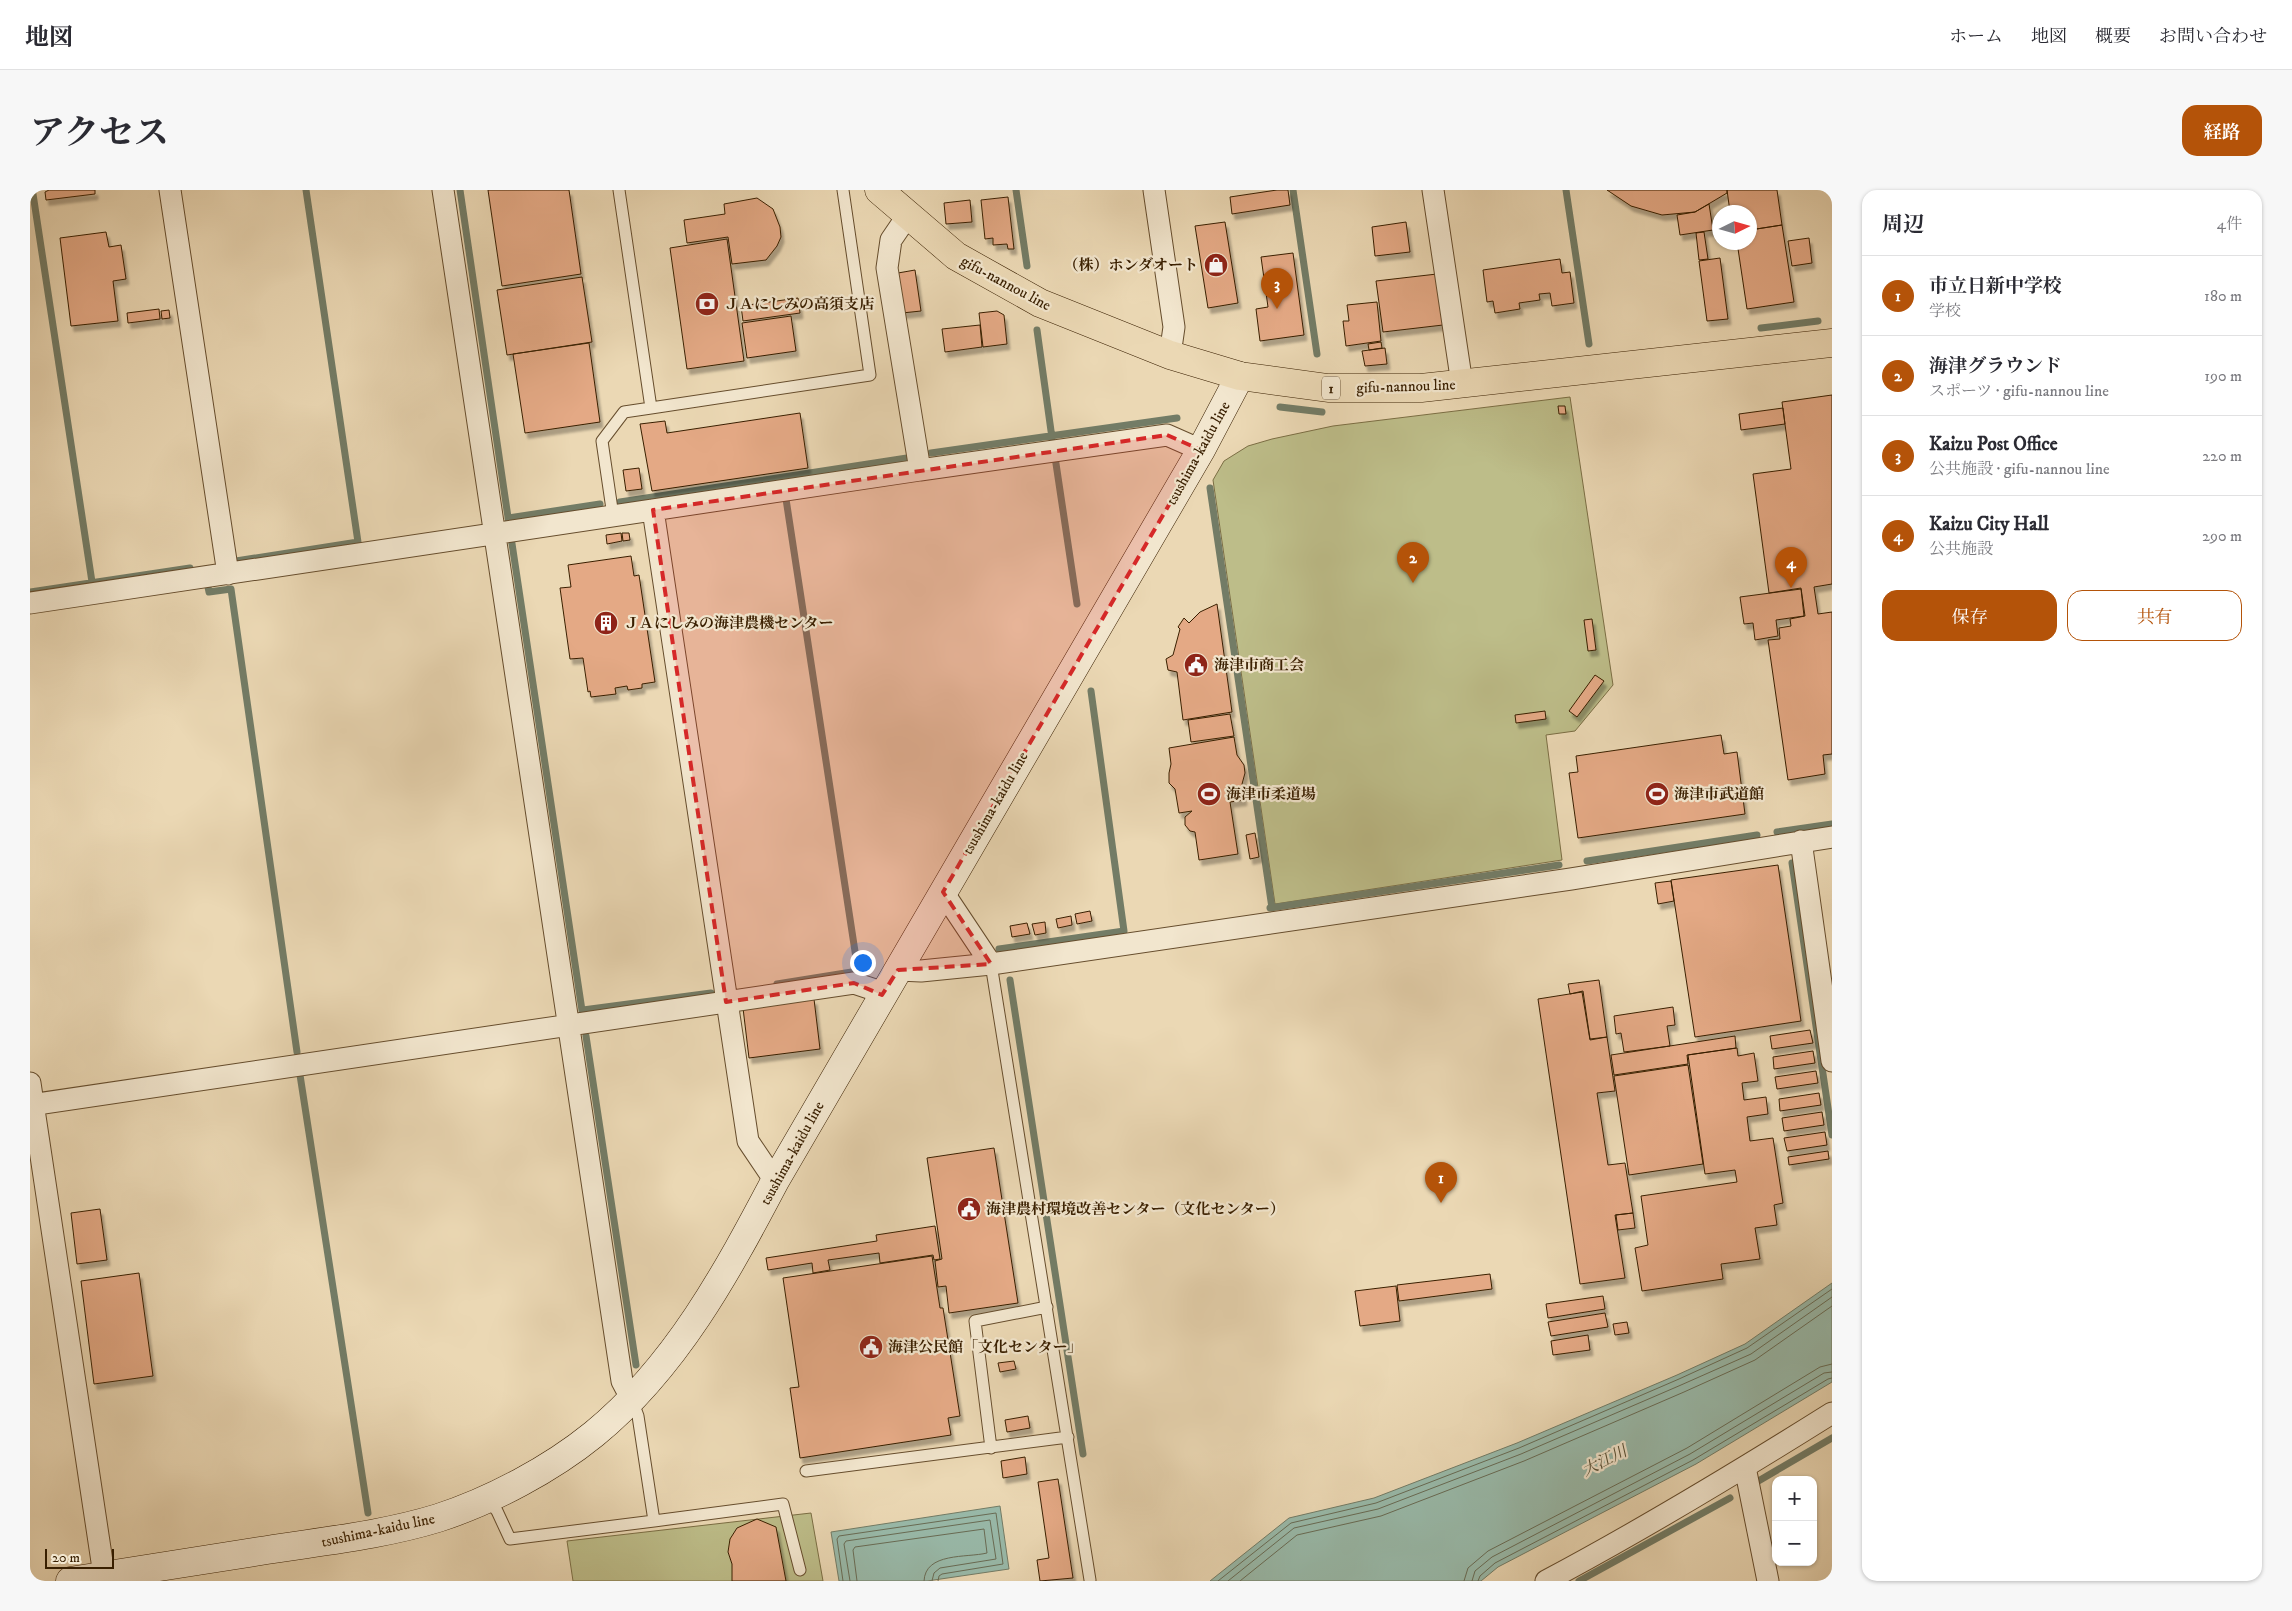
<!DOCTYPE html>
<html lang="ja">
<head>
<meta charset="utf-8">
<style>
	body { margin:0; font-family:"IM FELL DW Pica","Noto Serif JP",serif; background:#f7f7f7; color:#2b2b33 }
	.controls { position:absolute; right:15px; bottom:15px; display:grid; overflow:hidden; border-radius:10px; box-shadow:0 1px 4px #0004 }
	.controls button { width:45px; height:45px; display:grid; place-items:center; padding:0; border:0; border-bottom:1px solid #e1e1e2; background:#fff; color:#2b2b33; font:25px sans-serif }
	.compass { position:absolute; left:1682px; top:15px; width:45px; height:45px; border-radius:50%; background:#fff; box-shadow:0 1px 4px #0004; rotate:85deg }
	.scale { position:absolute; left:15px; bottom:12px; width:69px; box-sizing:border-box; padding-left:5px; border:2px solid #391f00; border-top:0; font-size:14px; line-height:18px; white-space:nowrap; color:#391f00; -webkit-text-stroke:4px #f2e6ce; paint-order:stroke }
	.you { position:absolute; left:832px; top:772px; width:18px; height:18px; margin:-12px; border:4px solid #fff; border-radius:50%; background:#1a73e8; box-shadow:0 0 0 8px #1a73e833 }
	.badge { display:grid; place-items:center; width:32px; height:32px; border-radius:50%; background:#b45309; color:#fff; font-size:16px; font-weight:700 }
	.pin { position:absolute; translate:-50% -41px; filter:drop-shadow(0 1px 2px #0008) }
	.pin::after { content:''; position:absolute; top:26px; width:18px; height:15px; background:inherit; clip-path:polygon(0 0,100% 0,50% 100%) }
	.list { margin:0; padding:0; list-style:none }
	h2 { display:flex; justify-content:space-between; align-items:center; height:65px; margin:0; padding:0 20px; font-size:21px }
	h2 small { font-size:16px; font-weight:400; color:#7c7c81 }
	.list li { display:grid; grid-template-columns:32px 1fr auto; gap:15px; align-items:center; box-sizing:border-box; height:80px; padding:0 20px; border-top:1px solid #e1e1e2 }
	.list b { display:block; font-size:19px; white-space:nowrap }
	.list p { margin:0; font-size:16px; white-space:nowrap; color:#7c7c81 }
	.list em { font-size:16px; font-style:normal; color:#7c7c81 }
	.actions { display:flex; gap:10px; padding:15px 20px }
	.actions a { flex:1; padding:11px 0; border:1px solid #b45309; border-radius:15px; text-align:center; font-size:18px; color:#b45309 }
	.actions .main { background:#b45309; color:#fff }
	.map { position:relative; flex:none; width:1802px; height:1391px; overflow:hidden; border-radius:15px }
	header { display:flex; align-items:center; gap:30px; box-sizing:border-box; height:70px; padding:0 25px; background:#fff; border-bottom:1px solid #e1e1e2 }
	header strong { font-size:24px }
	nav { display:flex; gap:28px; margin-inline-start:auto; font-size:18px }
	.intro { display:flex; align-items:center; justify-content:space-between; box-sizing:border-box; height:120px; padding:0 30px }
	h1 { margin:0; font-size:35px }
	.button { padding:12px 22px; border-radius:15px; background:#b45309; color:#fff; font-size:18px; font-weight:700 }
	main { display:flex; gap:30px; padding:0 30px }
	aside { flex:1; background:#fff; border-radius:15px; box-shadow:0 1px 4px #0004 }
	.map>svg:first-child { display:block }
</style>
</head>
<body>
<header>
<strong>地図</strong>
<nav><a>ホーム</a><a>地図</a><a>概要</a><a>お問い合わせ</a></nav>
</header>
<div class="intro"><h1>アクセス</h1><a class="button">経路</a></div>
<main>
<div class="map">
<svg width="1802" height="1391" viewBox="0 0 1802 1391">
	<defs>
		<filter id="shadow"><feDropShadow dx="3" dy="5.5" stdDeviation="1" flood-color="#0004"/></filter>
	</defs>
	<rect width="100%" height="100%" fill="#ebd8b4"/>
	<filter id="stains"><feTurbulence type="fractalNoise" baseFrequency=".004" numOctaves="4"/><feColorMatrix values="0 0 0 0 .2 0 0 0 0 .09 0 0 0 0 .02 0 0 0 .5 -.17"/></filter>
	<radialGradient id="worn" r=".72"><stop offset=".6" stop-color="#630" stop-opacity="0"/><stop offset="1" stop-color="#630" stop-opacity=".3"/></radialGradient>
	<!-- green -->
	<path fill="#bdbd89" stroke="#7b6e44" d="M1540,207l43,288 -38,46 -29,4 16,125 -287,44 -62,-424 11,-19 24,-15 24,-7 61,-13z
		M781,1323l12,68h-250l-6,-40z"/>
	<!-- water -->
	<path fill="#99baaa" stroke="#737c66" d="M1802,1093v99l-136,82 -198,103 -17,14h-271l79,-63 85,-20 143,-55 160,-68 68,-31z
		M970,1316l9,63 -82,12h-88l-8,-49z"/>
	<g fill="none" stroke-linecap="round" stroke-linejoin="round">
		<!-- shore -->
		<path stroke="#696c55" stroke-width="1" d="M813,1391l-6,-42 2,-3 157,-23 7,51 -61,10 -3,2 -1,5
			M820,1391l-6,-37 2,-3 144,-21 6,39 -56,9 -6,5 -2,8
			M827,1391l-4,-31 2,-3 129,-18 3,24c-20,5 -62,-1 -63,28
			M1188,1391l73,-58 85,-20 143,-55 160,-69 68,-31 85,-59
			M1198,1391l66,-53 84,-19 143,-55 160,-69 70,-31 81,-57
			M1210,1391l57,-46 84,-19 143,-55 160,-69 71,-32 77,-54
			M1434,1391l4,-13 20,-17 199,-103 133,-81 12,-3
			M1442,1391l3,-10 17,-14 198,-103 134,-81 8,-1
			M1448,1391l2,-5 15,-13 198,-103 135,-81 4,-1"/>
		<!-- stream -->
		<path stroke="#737c66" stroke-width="7" d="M430,0l49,334
			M986,0l11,76
			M1263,0l24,164
			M1536,0l23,154
			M3,4l59,388
			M1731,138l57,-7
			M1007,140l15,108
			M1250,217l42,5
			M901,263l246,-35
			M1025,267l22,147
			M1180,298l62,420
			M756,309l72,472 5,-1
			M590,312l287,-44
			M478,328l92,-14
			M481,347l72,480
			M206,371l122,-19 -52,-352
			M178,397l1,5 22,-3 66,463
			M0,402l160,-24
			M1747,642l55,-8
			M1557,671l170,-26
			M1762,673l40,272
			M1240,718l289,-43
			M969,759l125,-18 -33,-240
			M980,790l73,474
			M747,794l81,-13
			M553,820l128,-17
			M556,846l50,329
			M270,885l68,438
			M1725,1293l77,-45
			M1549,1391l151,-83"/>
	</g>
	<!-- building -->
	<path fill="#e4a985" stroke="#391f00" filter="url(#shadow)" d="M19,0h46v4l-49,6 -1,-8z
		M458,0h81l12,84 -79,12z
		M1247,0h11l2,15 -58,9 -2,-17z
		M1577,0h120v3l-32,19 -33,3 -31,-9z
		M1697,0h50l5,35 -32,5v-18h-20z
		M978,7l6,52h-6l-1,-5 -14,1v-7l-8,1 -4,-39z
		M727,8l16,11 7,18 1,10 -4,9 -11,14 -34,4 -4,-27 -41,6 -3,-23 41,-6 -1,-10z
		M940,10l2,22 -26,2 -2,-21z
		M1679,14l4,26 -33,5 -3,-20 18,-3z
		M1195,32l13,81 -30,5 -13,-82z
		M1376,32l4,30 -35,4 -3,-29z
		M1752,35l12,77 -47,7 -10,-67h13v-12z
		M76,42l3,15 12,-2 5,34 -13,2 5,40 -47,5 -11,-88z
		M1674,42l4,27 -9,1 -3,-27z
		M1779,48l3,25 -20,3 -4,-25z
		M697,49l17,122 -57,8 -17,-121z
		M1263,63l11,82 -44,6 -4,-32 12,-2 -7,-50z
		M1690,68l8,61 -21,2 -8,-60z
		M1530,69l2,14 8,-1 4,31 -22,3 -2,-13 -11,1 1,6 -21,3 1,6 -25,4 -2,-12 -6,1 -4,-32z
		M885,80l6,41 -19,2 -4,-40z
		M1407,84l6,51 -60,7 -7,-51z
		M552,87l10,65 -85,13 -10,-65z
		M768,108l2,15 -57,8 -2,-15z
		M1347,112l4,39 -35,5 -3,-25h6l-2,-16z
		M129,119l1,10 -32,4 -1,-10z
		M139,120l1,8 -8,1 -1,-8z
		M967,121l7,4 3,29 -24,3 -4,-34z
		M761,126l5,35 -49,7 -5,-35z
		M950,135l2,22 -37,5 -3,-23z
		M1351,152l1,6 -13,2 -1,-6z
		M559,153l11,79 -75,11 -12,-79z
		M1355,158l2,16 -22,2 -3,-15z
		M1802,205v189l-18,3 4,27 14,-2v142l-9,1 2,19 -37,6 -20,-140 12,-1 -1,-11 12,-2 -1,-7 15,-3 -4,-28 -32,5 -16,-119 38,-5 -9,-67z
		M1528,216h7l1,8h-7z
		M1753,218l2,16 -44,6 -2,-16z
		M770,223l8,55 -156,23 -12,-67 25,-3 2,12z
		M609,278l3,21 -16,2 -3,-21z
		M591,343l1,8 -15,3 -1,-9z
		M592,343h7l1,7 -7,1z
		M601,366l3,20 5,-1 16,107 -13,2v4l-14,2 -1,-4 -12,2 1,6 -25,3 -1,-6 -2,1 -5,-34 -13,1 -10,-71 11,-1 -3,-22z
		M1771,399l3,27 -28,4 2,16 -23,4 -2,-17 -9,1 -4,-27z
		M1187,414l15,108 -49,8 -6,-48 -9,-2 -2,-11 7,-4 7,-26 -2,-2 6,-9 5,5 11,-11z
		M1562,429l4,31 -8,1 -4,-31z
		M1565,485l9,6 -27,36 -8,-6z
		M1515,521l1,8 -30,4 -1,-8z
		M1200,524l4,22 -43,6 -3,-22z
		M1691,545l3,19 13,-2 8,62 -167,24 -9,-65 9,-1 -2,-16z
		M1204,547l3,18 7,10 1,8 -3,11 2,16 -14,2 8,52 -39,6 -4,-28 -5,-1 -5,-6v-8l7,-6 -13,2 -4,-24 -6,-6v-10l2,-9 -2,-16z
		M1225,643l4,24 -9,2 -4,-24z
		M1748,675l23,156 -106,16 -24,-157z
		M1641,691l3,20 -16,3 -3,-21z
		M1060,721l2,10 -15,3 -2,-10z
		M1041,726l1,9 -14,3 -2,-9z
		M1015,732l1,11 -11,2 -3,-11z
		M997,733l3,11 -18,3 -2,-11z
		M1569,790l8,57 -17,2 -7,-48 -13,3 -2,-10z
		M1552,802l8,48 17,-3 8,54 -18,2 11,72 17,-2 8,50 -18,2 10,63 -45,6 -42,-285z
		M784,809l6,50 -71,9 -6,-50z
		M1643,817l2,18 -8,1 3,20 -46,6 -3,-19 -5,1 -2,-18z
		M1780,840l3,13 -41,6 -2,-13z
		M1705,846l1,12 -49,7 1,9 -74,11 -3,-20z
		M1707,858l1,8 16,-3 4,28 -16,2 2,17 22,-3 2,17 -21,3 3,24 23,-3 10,65 -9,2 3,20 -22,3 5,31 -39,5 2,15 -81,12 -7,-43 13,-3 -7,-49 96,-14 -2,-12 -30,4 -17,-119z
		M1783,861l2,12 -41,6 -1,-12z
		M1658,875l15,99 -74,11 -15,-99z
		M1786,881l2,12 -41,6 -2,-12z
		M1789,903l2,12 -41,6 -1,-12z
		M1792,922l2,13 -40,6 -2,-13z
		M1795,942l2,13 -40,6 -3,-13z
		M964,958l24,155 -69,10 -3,-27 -8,1 -3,-26 7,-2 -15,-101z
		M1798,961l1,8 -40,6 -1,-8z
		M70,1019l7,51 -30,4 -6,-51z
		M1603,1023l2,15 -17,2 -2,-15z
		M905,1036l5,33 -6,1 -1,-5 -53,8 -1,-10 -51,7 2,10 -17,3 -1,-10 -44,7 -2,-12 111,-17 -1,-6z
		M902,1066l8,52h3l17,108 -12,2 3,17 -151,23 -10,-70 9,-1 -16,-109z
		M109,1083l14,103 -59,8 -13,-103z
		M1460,1084l2,15 -93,12 -2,-16z
		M1366,1096l4,35 -40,5 -5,-35z
		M1573,1106l2,13 -57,9 -2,-14z
		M1575,1123l3,14 -57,9 -3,-14z
		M1597,1132l2,11 -14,2 -2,-11z
		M1558,1145l2,15 -37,5 -2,-14z
		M984,1171l2,8 -16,3 -2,-9z
		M998,1226l2,12 -23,4 -2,-12z
		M995,1267l2,17 -24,4 -2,-17z
		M1028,1289l15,99 -33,3 -3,-21 12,-2 -11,-76z
		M727,1329l19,8 10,54h-54v-17l-4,-12 2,-13 7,-11z"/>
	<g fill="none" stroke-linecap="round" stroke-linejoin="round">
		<!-- lane casing -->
		<g stroke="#664d2d" stroke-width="13">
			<path id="lane" d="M621,218l219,-33 -27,-185
				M583,326l-11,-75 22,-29 27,-4 -32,-218
				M961,774l99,616
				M961,1258l-16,-127 72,-14
				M776,1281l262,-34
				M457,1309l10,12 13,28 144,-18 -16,-105 -6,-16
				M624,1331l129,-17 17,66"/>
		</g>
		<!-- street casing -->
		<g stroke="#664d2d" stroke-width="23">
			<path id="street" d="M140,0l58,384
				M413,0l179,1191 9,17
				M1124,0l20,137 -4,28
				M1403,0l29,194
				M878,25l-17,25 -4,28 33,202 247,-35 34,15
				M623,320l95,631 27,40
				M0,413l890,-133
				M1771,651l31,220
				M913,702l48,72
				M868,780l23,1 70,-7 580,-85 261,-42
				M0,893l74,492
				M0,915l824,-122 18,6 10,6
				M1715,1277l23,114
				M1516,1391c98,-52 192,-109 286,-168"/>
		</g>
		<!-- secondary casing -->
		<g stroke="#391f00" stroke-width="29">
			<path id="secondary" d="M40,1391c66,-11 132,-21 197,-31 57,-9 116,-15 171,-32 53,-17 113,-49 156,-84 82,-67 133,-162 181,-253l426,-731 39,-74"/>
		</g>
		<!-- primary casing -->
		<g stroke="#391f00" stroke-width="29">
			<path id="primary" d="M849,0l77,66 84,47 130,52 70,21 88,12h93l411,-45"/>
		</g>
		<!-- lane -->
		<use href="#lane" stroke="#f2e6ce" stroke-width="11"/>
		<!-- street -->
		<use href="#street" stroke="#f2e6ce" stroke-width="21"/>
		<!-- secondary -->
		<use href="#secondary" stroke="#f2e6ce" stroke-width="28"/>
		<!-- primary -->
		<use href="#primary" stroke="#ebd8b4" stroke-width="28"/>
	</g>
	<!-- marked area -->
	<path fill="#d62828" fill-opacity="0.2" stroke="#d62828" stroke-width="4" stroke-dasharray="10 6" stroke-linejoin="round" d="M1137,245l34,15 -258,442 48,72 -93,6 -16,25 -28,-12 -128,19 -73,-492z"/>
	<!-- icons -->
	<defs>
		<g id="shop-disc" transform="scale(1.25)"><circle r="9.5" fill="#8f2418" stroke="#f2e6ce"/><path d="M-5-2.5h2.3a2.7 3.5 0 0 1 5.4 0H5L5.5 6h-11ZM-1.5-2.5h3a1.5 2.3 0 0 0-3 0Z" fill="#fff"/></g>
		<g id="bank-disc" transform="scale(1.25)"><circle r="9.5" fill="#8f2418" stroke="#f2e6ce"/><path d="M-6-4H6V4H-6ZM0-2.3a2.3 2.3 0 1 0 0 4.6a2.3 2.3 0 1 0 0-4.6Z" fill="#fff"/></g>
		<g id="building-disc" transform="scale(1.25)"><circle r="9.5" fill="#8f2418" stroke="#f2e6ce"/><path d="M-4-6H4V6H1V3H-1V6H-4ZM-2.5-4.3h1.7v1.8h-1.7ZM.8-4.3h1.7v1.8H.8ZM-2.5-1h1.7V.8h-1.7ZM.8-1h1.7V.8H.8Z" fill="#fff"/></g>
		<g id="civic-disc" transform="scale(1.25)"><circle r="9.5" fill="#8f2418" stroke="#f2e6ce"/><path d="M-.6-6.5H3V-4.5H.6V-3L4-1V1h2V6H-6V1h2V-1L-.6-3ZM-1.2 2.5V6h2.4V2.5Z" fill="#fff"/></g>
		<g id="stadium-disc" transform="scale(1.25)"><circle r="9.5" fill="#8f2418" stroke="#f2e6ce"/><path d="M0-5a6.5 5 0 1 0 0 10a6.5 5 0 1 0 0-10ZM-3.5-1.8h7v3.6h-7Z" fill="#fff"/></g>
	</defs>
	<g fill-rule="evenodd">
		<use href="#shop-disc" x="1186" y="75"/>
		<use href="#bank-disc" x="677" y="114"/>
		<use href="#building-disc" x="576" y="433"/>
		<use href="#civic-disc" x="1166" y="475"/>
		<use href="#stadium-disc" x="1179" y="604"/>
		<use href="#stadium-disc" x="1627" y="604"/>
		<use href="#civic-disc" x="939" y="1019"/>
		<use href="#civic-disc" x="841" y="1157"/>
	</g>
	<g text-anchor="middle" stroke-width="4.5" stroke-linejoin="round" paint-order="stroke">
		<!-- shield labels -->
		<rect fill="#f2e6ce" stroke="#705b3e" stroke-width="1" x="1292" y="186.5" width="18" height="23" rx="4"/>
		<g font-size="14" font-weight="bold" fill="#391f00">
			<text x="1301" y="203">1</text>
		</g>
		<!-- poi labels -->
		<g font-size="15" font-weight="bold" fill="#391f00" stroke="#f2e6ce" text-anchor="start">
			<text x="1168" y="80" text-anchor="end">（株）ホンダオート</text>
			<text x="694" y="119">ＪＡにしみの高須支店</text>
			<text x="594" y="438">ＪＡにしみの海津農機センター</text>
			<text x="1184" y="480">海津市商工会</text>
			<text x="1196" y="609">海津市柔道場</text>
			<text x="1644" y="609">海津市武道館</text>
			<text x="956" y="1024">海津農村環境改善センター（文化センター）</text>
			<text x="858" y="1162">海津公民館「文化センター」</text>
		</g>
		<!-- street labels -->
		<g font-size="15" fill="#391f00" stroke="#f2e6ce">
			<text transform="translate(976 93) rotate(28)" y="5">gifu-nannou line</text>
			<text transform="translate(1376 196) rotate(-2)" y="5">gifu-nannou line</text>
			<text transform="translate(1168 263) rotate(-61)" y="5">tsushima-kaidu line</text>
			<text transform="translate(965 613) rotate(-60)" y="5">tsushima-kaidu line</text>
			<text transform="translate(762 963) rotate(-61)" y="5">tsushima-kaidu line</text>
			<text transform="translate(348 1340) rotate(-12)" y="5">tsushima-kaidu line</text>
		</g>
		<!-- water labels -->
		<g font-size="16" font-style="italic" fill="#564e33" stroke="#f2e6ce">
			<text transform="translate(1574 1270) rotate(-27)" y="6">大江川</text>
		</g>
	</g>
	<rect width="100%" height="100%" filter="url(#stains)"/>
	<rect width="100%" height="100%" fill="url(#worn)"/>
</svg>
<div class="controls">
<button>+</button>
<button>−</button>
</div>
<svg class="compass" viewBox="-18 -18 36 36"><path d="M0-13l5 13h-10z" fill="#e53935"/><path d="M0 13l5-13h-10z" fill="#7c7c81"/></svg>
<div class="scale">20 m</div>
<div class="you"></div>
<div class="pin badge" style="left:1411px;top:1013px">1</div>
<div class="pin badge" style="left:1383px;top:393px">2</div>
<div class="pin badge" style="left:1247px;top:119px">3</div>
<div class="pin badge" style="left:1761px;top:398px">4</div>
</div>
<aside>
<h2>周辺<small>4件</small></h2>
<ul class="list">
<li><span class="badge">1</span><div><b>市立日新中学校</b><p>学校</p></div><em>180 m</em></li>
<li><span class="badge">2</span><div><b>海津グラウンド</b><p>スポーツ · gifu-nannou line</p></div><em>190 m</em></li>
<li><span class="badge">3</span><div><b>Kaizu Post Office</b><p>公共施設 · gifu-nannou line</p></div><em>220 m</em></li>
<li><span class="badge">4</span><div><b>Kaizu City Hall</b><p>公共施設</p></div><em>290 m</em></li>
</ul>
<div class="actions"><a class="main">保存</a><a>共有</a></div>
</aside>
</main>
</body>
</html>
